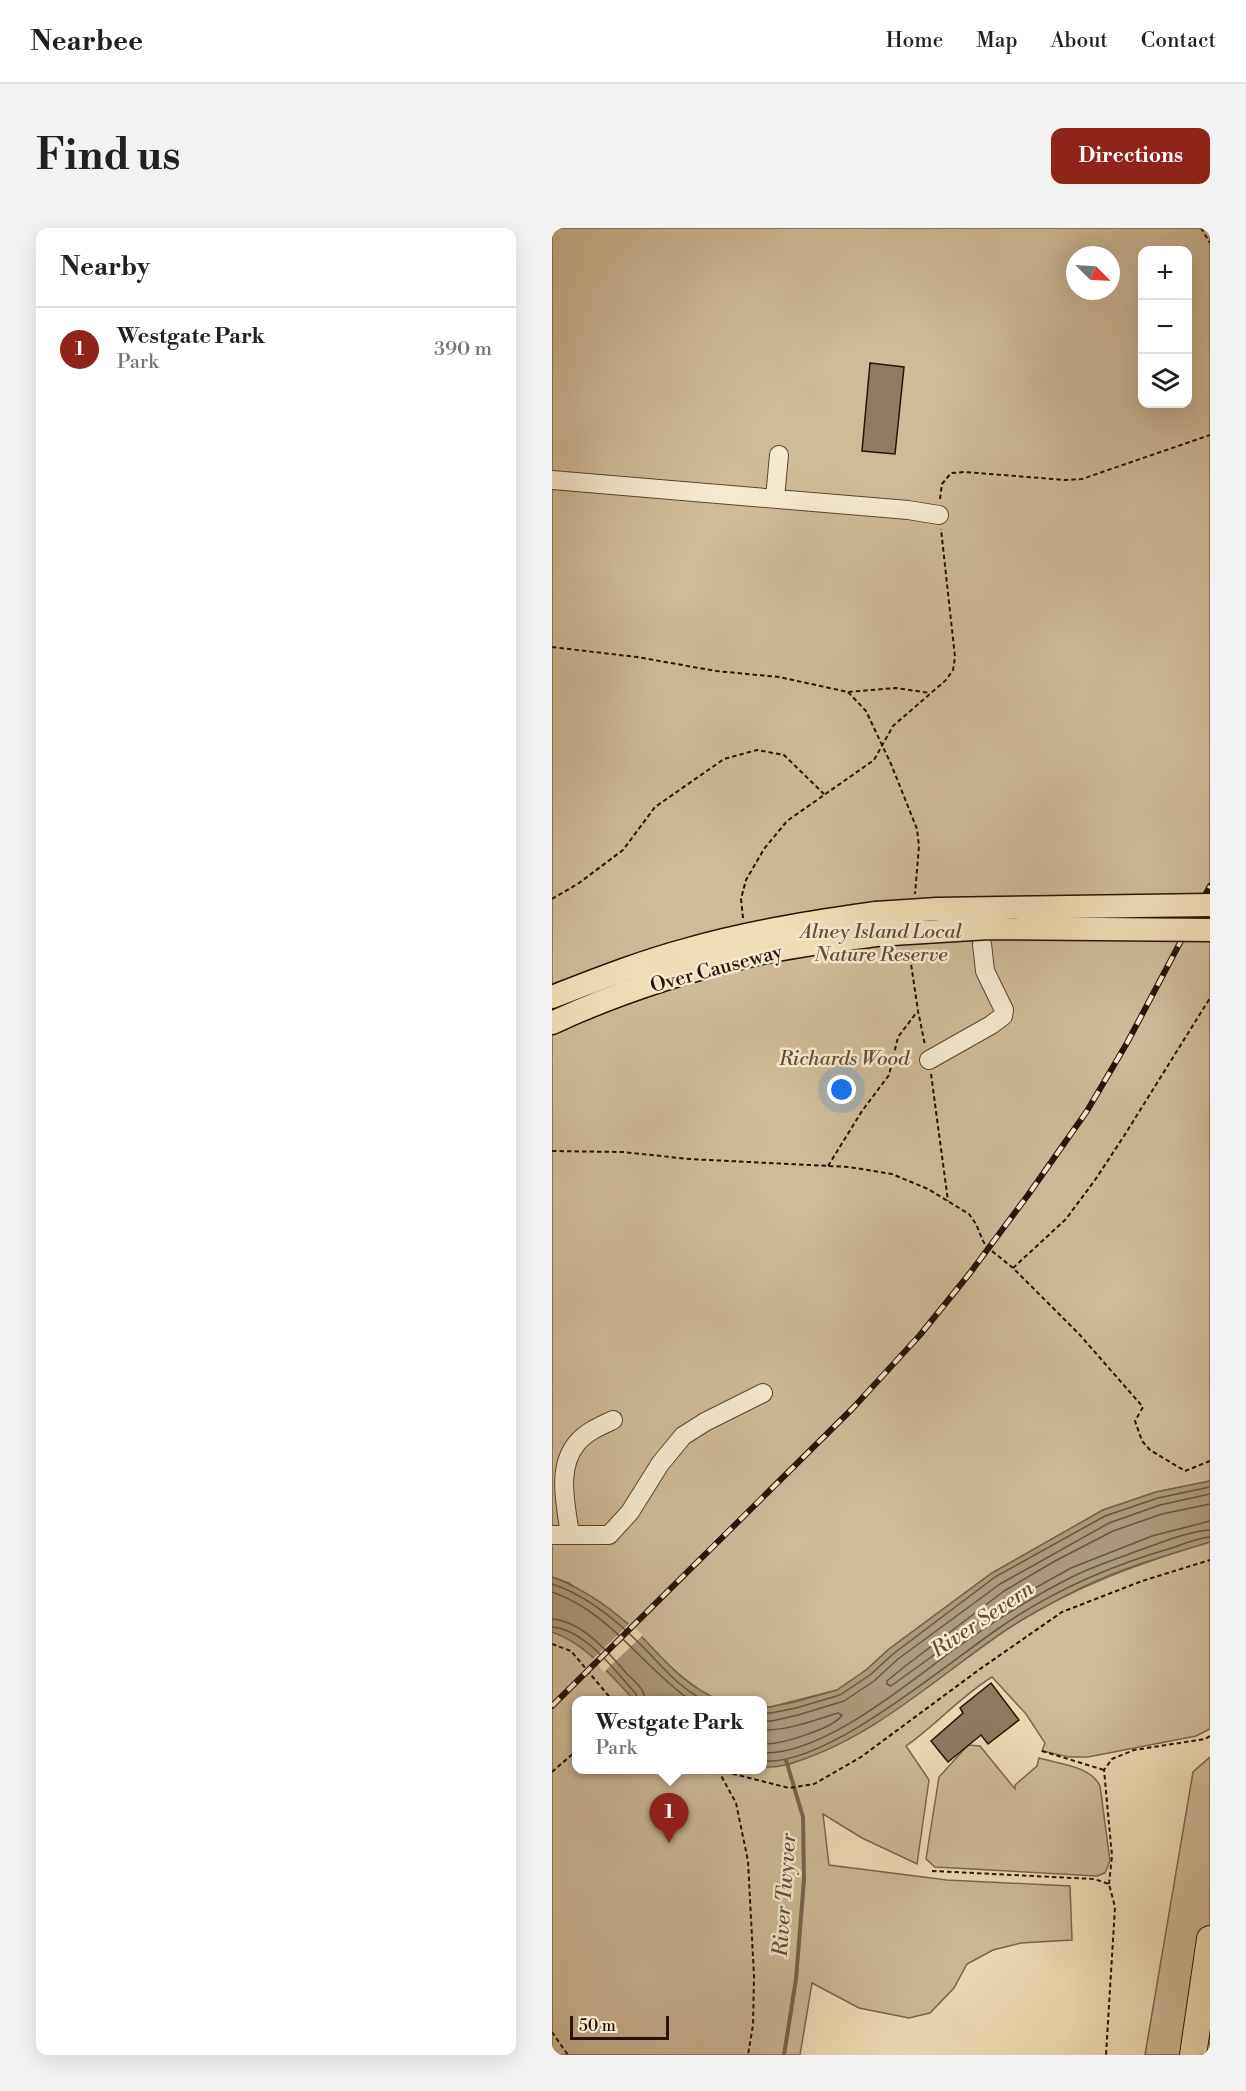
<!DOCTYPE html>
<html lang="en">
<head>
<meta charset="utf-8">
<style>
	body { margin:0; font-family:"Libre Bodoni",serif; background:#f2f2f2; color:#202124 }
	.controls { position:absolute; right:18px; top:18px; display:grid; overflow:hidden; border-radius:12px; box-shadow:0 6px 24px #0002 }
	.controls button { width:54px; height:54px; display:grid; place-items:center; padding:0; border:0; border-bottom:2px solid #e0e0e0; background:#fff; color:#202124; font:30px sans-serif }
	.compass { position:absolute; left:514px; top:18px; width:54px; height:54px; border-radius:50%; background:#fff; box-shadow:0 6px 24px #0002; rotate:114deg }
	.scale { position:absolute; left:18px; bottom:15px; width:99px; box-sizing:border-box; padding-left:6px; border:3px solid #261206; border-top:0; font-size:16px; line-height:21px; white-space:nowrap; color:#261206; -webkit-text-stroke:4px #f5ead0; paint-order:stroke }
	.you { position:absolute; left:290px; top:862px; width:21px; height:21px; margin:-15px; border:4px solid #fff; border-radius:50%; background:#1a73e8; box-shadow:0 0 0 9px #1a73e833 }
	.badge { display:grid; place-items:center; width:39px; height:39px; border-radius:50%; background:#8f2418; color:#fff; font-size:20px; font-weight:700 }
	.pin { position:absolute; translate:-50% -50px; filter:drop-shadow(0 2px 3px #0008) }
	.pin::after { content:''; position:absolute; top:32px; width:21px; height:18px; background:inherit; clip-path:polygon(0 0,100% 0,50% 100%) }
	.popup { position:absolute; left:20px; top:1468px; width:195px; height:78px; box-sizing:border-box; display:grid; place-content:center; border-radius:12px; background:#fff; filter:drop-shadow(0 2px 4px #0005); font-size:20px; white-space:nowrap; color:#757577 }
	.popup b { font-size:22px; color:#202124 }
	.popup::after { content:''; position:absolute; left:50%; top:100%; margin-left:-12px; border:12px solid transparent; border-top-color:#fff }
	.list { margin:0; padding:0; list-style:none }
	h2 { display:flex; justify-content:space-between; align-items:center; height:78px; margin:0; padding:0 24px; font-size:26px }
	h2 small { font-size:20px; font-weight:400; color:#757577 }
	.list li { display:grid; grid-template-columns:39px 1fr auto; gap:18px; align-items:center; box-sizing:border-box; height:84px; padding:0 24px; border-top:2px solid #e0e0e0 }
	.list b { display:block; font-size:22px; white-space:nowrap }
	.list p { margin:0; font-size:20px; white-space:nowrap; color:#757577 }
	.list em { font-size:20px; font-style:normal; color:#757577 }
	.icon { flex:none; width:33px; height:33px; fill:none; stroke:currentColor; stroke-width:2; stroke-linecap:round; stroke-linejoin:round }
	.map { position:relative; flex:none; width:658px; height:1827px; overflow:hidden; border-radius:12px }
	header { display:flex; align-items:center; gap:36px; box-sizing:border-box; height:84px; padding:0 30px; background:#fff; border-bottom:2px solid #e0e0e0 }
	header strong { font-size:28px }
	nav { display:flex; gap:33px; margin-inline-start:auto; font-size:21px }
	.intro { display:flex; align-items:center; justify-content:space-between; box-sizing:border-box; height:144px; padding:0 36px }
	h1 { margin:0; font-size:42px }
	.button { padding:15px 27px; border-radius:12px; background:#8f2418; color:#fff; font-size:21px; font-weight:700 }
	main { display:flex; gap:36px; padding:0 36px }
	aside { flex:1; background:#fff; border-radius:12px; box-shadow:0 6px 24px #0002 }
	.map>svg:first-child { display:block }
</style>
</head>
<body>
<header>
<strong>Nearbee</strong>
<nav><a>Home</a><a>Map</a><a>About</a><a>Contact</a></nav>
</header>
<div class="intro"><h1>Find us</h1><a class="button">Directions</a></div>
<main>
<aside>
<h2>Nearby<small></small></h2>
<ul class="list">
<li><span class="badge">1</span><div><b>Westgate Park</b><p>Park</p></div><em>390 m</em></li>
</ul>
</aside>
<div class="map">
<svg width="658" height="1827" viewBox="0 0 658 1827">
	<rect width="100%" height="100%" fill="#f0deb7"/>
	<filter id="stains"><feTurbulence type="fractalNoise" baseFrequency=".00333" numOctaves="4"/><feColorMatrix values="0 0 0 0 .2 0 0 0 0 .09 0 0 0 0 .02 0 0 0 .5 -.17"/></filter>
	<radialGradient id="worn" r=".72"><stop offset=".6" stop-color="#630" stop-opacity="0"/><stop offset="1" stop-color="#630" stop-opacity=".3"/></radialGradient>
	<!-- green -->
	<path fill="#cebb99" stroke="#7a6650" stroke-width="1.5" fill-rule="evenodd" d="M0,0h658v1253l-54,11 -53,18 -111,63 -103,76 -23,21 -29,20 -67,17h-8v-7h-43l-15,-6 -39,-31 -22,-24 -74,-56 -17,-6zM590,22h46v154h-46zM523,27h36v36h-36z
		M658,1314v187l-14,7 -108,21h-19l-27,-6 3,-8 -19,-29 -34,-37c-31,19 -56,48 -86,69l23,34 -12,84 -55,-26 -39,-24 6,51 118,15 123,6 2,54 -51,3 -28,7 -26,14 -13,24 -24,25 -21,5 -50,-10 -47,-25 -12,72h-248v-442l125,87h-101v70h186v-35l25,30c86,-28 148,-87 222,-137 61,-40 131,-65 201,-86z
		M416,1517l12,1 35,43v-4l22,-19 2,-8c20,6 52,8 61,28l10,75 -5,12 -8,3 -162,-9 -9,-8 13,-82z
		M658,1529v298h-65l48,-283z"/>
	<!-- water -->
	<path fill="#ab997b" stroke="#76634c" stroke-width="1.5" d="M658,1253v61c-43,13 -89,26 -129,46 -24,12 -49,25 -72,40 -69,46 -131,107 -211,133 -11,4 -25,8 -36,5v-59h8l25,-5 42,-12 29,-20 23,-21 103,-76 111,-63 53,-18z
		M0,1349c35,13 66,36 92,62 25,26 41,46 75,61h-85c-25,-26 -46,-55 -82,-68z"/>
	<!-- pier -->
	<path fill="#f0deb7" d="M78,1395l13,12 -39,37 -11,-13z"/>
	<g fill="none" stroke-linecap="round" stroke-linejoin="round">
		<!-- shore -->
		<path stroke="#685640" stroke-width="1.5" d="M658,1276l-48,10 -49,17 -58,30 -51,30 -100,76 -17,14v3l4,2 108,-78 72,-40 81,-32 58,-15
			M0,1356c34,11 62,34 87,59 21,20 38,44 65,57
			M0,1364c58,20 90,74 138,108
			M0,1391c30,2 57,34 75,55 8,8 18,15 18,26
			M0,1399c34,3 63,44 84,67l2,6
			M210,1485h9l25,-5 44,-13 30,-20 23,-21 102,-77 110,-61 53,-18 52,-11
			M210,1493h10l26,-6 46,-14 30,-20 24,-22 102,-75 109,-61 51,-18 50,-11
			M210,1502c26,1 52,-10 76,-17l4,2c-9,14 -63,30 -80,29
			M210,1525c59,3 144,-68 190,-102 39,-28 81,-55 124,-76 21,-10 43,-17 64,-25 20,-7 49,-19 70,-20
			M210,1533c66,6 187,-100 243,-137 51,-35 111,-60 170,-77 11,-4 23,-9 35,-10"/>
		<!-- stream -->
		<path stroke="#76634c" stroke-width="4" d="M232,1827l12,-76 8,-99 -1,-63 -17,-57"/>
	</g>
	<!-- building -->
	<path fill="#8f7c62" stroke="#261206" stroke-width="1.5" d="M318,135l34,4 -9,87 -33,-3z
		M439,1455l28,37 -31,24 -7,-9 -33,27 -17,-21 32,-28 -3,-5z"/>
	<g fill="none" stroke-linecap="round" stroke-linejoin="round">
		<!-- minor casing -->
		<g stroke="#584532" stroke-width="20">
			<path id="minor" d="M0,252l356,30 31,5
				M223,270l4,-43
				M377,832l62,-35 12,-9 1,-6 -19,-39 -3,-27
				M0,1307h57l21,-23 30,-48 23,-28 22,-14 58,-29
				M18,1307c-4,-30 -14,-67 7,-92 9,-11 23,-17 36,-23"/>
		</g>
		<!-- major casing -->
		<g stroke="#261206" stroke-width="25">
			<path id="major" d="M0,769c44,-17 89,-35 134,-47 63,-18 126,-28 190,-37
				M0,795c62,-29 130,-51 196,-67 42,-10 85,-15 128,-21"/>
		</g>
		<!-- highway casing -->
		<g stroke="#261206" stroke-width="28">
			<path id="highway" d="M641,1827l17,-116"/>
		</g>
		<!-- path -->
		<path stroke="#261206" stroke-width="2" stroke-dasharray="4.5 3" stroke-linecap="butt" d="M649,0l9,15
			M388,271l2,-15 9,-11 14,-1 100,8 17,-1 128,-44
			M0,419l85,10 79,14 63,6 69,15 48,-4 34,5
			M296,464l18,19 25,53 26,65 2,17 -4,48
			M0,671l27,-16 44,-33 32,-43 69,-48 33,-9 27,5 40,39
			M191,690l-2,-19 5,-19 18,-31 23,-28 87,-61 19,-34 53,-46 7,-10 2,-13 -14,-128
			M357,722l9,61 7,34
			M379,846l17,127
			M0,923l71,1 66,7 160,8 43,7 36,15 41,25 7,10 7,17 4,6 26,21 66,66 64,73 -8,14 7,20 8,9 35,21 25,-10
			M276,938l34,-55 27,-36 9,-38 19,-25
			M461,1040l53,-49 29,-39 29,-44 86,-138
			M0,1416l19,7 41,49
			M490,1523l62,19
			M166,1542l71,18 25,-4 47,-27 119,-88 82,-57 80,-31 68,-21
			M166,1542l18,33 12,58 6,115 -1,49 -5,30
			M0,1544l24,-21
			M380,1643l162,8 15,5 6,23 -9,148
			M557,1656l3,-28 -8,-86 8,-11 22,-9 71,-11 5,-3
			M0,1804l16,23"/>
		<!-- minor -->
		<use href="#minor" stroke="#f5ead0" stroke-width="18"/>
		<!-- major -->
		<use href="#major" stroke="#f0deb7" stroke-width="22"/>
		<!-- highway -->
		<use href="#highway" stroke="#f0deb7" stroke-width="26"/>
		<!-- rail casing -->
		<g stroke="#261206" stroke-width="6">
			<path id="rail" d="M0,1478l301,-298 67,-73 50,-62 58,-78 59,-84 40,-68 83,-157"/>
		</g>
		<!-- rail -->
		<use href="#rail" stroke="#f5ead0" stroke-width="4" stroke-dasharray="11" stroke-linecap="butt"/>
		<!-- major-bridge casing -->
		<g stroke="#261206" stroke-width="25" stroke-linecap="butt">
			<path id="major-bridge" d="M324,685l61,-4 273,-4
				M324,707l113,-7 221,2"/>
		</g>
		<!-- major-bridge -->
		<use href="#major-bridge" stroke="#f0deb7" stroke-width="22"/>
	</g>
	<g text-anchor="middle" stroke-width="5" stroke-linejoin="round" paint-order="stroke">
		<!-- park labels -->
		<g font-size="20" font-style="italic" fill="#614d39" stroke="#f5ead0">
			<text x="329" y="710">Alney Island Local<tspan x="329" dy="23">Nature Reserve</tspan></text>
			<text x="292" y="837">Richards Wood</text>
		</g>
		<!-- street labels -->
		<g font-size="20" fill="#261206" stroke="#f5ead0">
			<text transform="translate(164 740) rotate(-15)" y="7">Over Causeway</text>
		</g>
		<!-- water labels -->
		<g font-size="21" font-style="italic" fill="#624f3b" stroke="#f5ead0">
			<text transform="translate(430 1391) rotate(-34)" y="7">River Severn</text>
			<text transform="translate(232 1667) rotate(-86)" y="7">River Twyver</text>
		</g>
	</g>
	<rect width="100%" height="100%" filter="url(#stains)"/>
	<rect width="100%" height="100%" fill="url(#worn)"/>
</svg>
<div class="controls">
<button>+</button>
<button>−</button>
<button><svg class="icon" aria-label="layers" viewBox="0 0 24 24"><path d="M12 4l9 5-9 5-9-5zM3 14l9 5 9-5"/></svg></button>
</div>
<svg class="compass" viewBox="-18 -18 36 36"><path d="M0-13l5 13h-10z" fill="#e53935"/><path d="M0 13l5-13h-10z" fill="#757577"/></svg>
<div class="scale">50 m</div>
<div class="you"></div>
<div class="pin badge" style="left:117px;top:1615px">1</div>
<div class="popup"><b>Westgate Park</b>Park</div>
</div>
</main>
</body>
</html>
